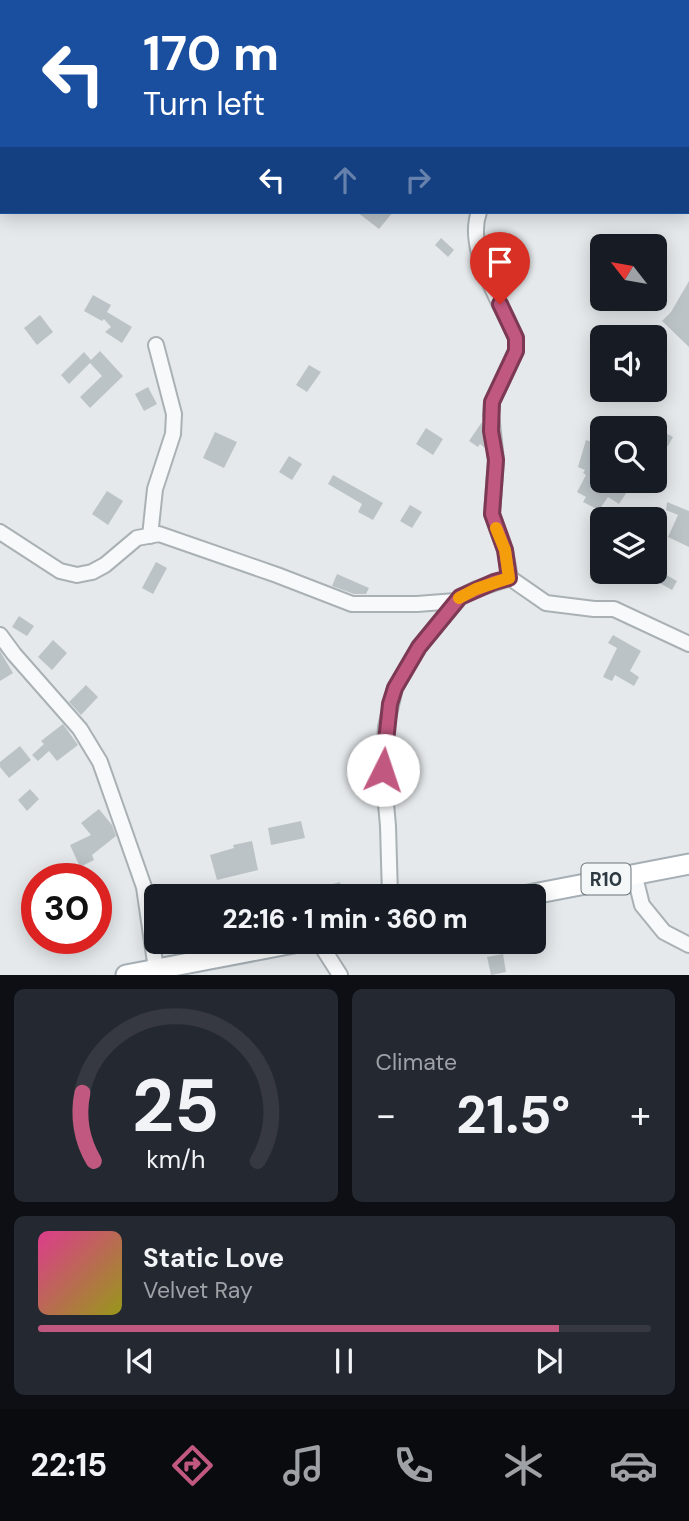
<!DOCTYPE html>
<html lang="en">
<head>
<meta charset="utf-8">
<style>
	:root { --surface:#171b24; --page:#242831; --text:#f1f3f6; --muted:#9ea1a6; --line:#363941; --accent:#c1587f }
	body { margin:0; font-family:"DM Sans",sans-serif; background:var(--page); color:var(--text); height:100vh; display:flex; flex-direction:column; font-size:26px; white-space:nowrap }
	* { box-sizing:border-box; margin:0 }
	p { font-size:23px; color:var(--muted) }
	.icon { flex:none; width:38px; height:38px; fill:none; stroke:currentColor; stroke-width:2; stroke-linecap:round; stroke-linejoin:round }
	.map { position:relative; height:975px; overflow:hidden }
	.details { display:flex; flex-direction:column; gap:14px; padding:14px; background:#0d0f14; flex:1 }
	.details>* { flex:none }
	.top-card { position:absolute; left:0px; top:0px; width:690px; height:214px; box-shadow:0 4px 18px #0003; background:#1a4fa0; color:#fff; overflow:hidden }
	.needle { width:46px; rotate:301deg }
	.tools { position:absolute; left:590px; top:234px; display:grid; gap:14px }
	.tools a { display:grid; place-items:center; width:77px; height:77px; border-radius:10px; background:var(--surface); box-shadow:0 4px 18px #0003; font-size:35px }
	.speed { position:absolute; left:21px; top:863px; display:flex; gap:14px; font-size:35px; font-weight:700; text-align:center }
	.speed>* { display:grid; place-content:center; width:91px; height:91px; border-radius:50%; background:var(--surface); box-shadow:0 4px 18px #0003; line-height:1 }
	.speed .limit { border:10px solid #d22; background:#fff; color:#111 }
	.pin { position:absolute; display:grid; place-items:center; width:60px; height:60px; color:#fff; margin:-72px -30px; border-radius:50% 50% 50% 0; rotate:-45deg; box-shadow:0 0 7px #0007 }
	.pin .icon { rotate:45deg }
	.me { position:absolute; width:77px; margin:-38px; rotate:4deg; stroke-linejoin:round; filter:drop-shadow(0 0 5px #0008) }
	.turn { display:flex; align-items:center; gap:24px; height:147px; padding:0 28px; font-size:32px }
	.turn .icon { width:91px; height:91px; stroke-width:2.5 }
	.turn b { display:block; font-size:49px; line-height:60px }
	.lanes { display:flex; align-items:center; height:66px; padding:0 28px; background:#0003; justify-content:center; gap:35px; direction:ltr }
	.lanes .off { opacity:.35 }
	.big { font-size:52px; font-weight:800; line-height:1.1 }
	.details .tile { flex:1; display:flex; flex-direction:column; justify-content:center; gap:10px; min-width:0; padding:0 24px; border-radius:10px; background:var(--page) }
	.details .dial { align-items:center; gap:0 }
	.dial svg { height:182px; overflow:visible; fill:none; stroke:var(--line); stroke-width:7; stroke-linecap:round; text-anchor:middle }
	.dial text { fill:var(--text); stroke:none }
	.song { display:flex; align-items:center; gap:21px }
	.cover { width:84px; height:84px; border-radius:10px; background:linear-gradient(135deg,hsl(330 70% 55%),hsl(60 70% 35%)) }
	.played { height:7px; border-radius:4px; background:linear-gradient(90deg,var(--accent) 85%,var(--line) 85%) }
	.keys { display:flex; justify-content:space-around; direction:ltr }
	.heat { display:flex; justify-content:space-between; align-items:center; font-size:38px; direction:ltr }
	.details .tiles { flex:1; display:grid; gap:14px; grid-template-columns:1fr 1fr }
	.tile:last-child { grid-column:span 2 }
	.trip { position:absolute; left:144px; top:884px; width:402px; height:70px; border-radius:10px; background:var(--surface); box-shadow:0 4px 18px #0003; font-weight:800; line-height:70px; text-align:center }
	.dock { display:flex; height:112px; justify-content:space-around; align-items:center; background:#090b0e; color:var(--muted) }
	.dock .icon { width:49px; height:49px }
	.dock .active { color:var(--accent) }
	.dock b { font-size:32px; color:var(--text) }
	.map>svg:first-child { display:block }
	.building { fill:#bcc3c7 }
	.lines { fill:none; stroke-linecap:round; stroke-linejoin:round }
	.minor-casing { stroke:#aab1b5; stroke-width:18 }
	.major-casing { stroke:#a5afb5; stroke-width:23 }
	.minor { stroke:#f7f9fa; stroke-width:14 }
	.major { stroke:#fff; stroke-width:19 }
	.route-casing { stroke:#7d3953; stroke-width:18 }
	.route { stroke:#c1587f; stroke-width:12 }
	.slow { stroke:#f59e0b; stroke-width:12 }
	.labels { text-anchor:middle; stroke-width:6; stroke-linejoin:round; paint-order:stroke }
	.shield { fill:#f4f7f8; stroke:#697379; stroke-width:2 }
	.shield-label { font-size:19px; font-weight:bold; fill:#2e3a42 }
</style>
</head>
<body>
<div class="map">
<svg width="689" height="975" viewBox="0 0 689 975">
	<rect width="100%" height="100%" fill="#e5e9eb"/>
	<!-- building -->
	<path class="building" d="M 357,212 L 393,212 L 379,229 Z
		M 441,238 L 454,250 L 448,257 L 435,245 Z
		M 689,281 L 689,347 L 662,321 L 671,312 Z
		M 93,295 L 111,305 L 107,312 L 132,327 L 122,343 L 105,332 L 111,327 L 104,319 L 102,321 L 84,311 Z
		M 40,315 L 53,332 L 37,345 L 24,328 Z
		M 100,351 L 123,376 L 90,408 L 80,397 L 102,376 L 90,363 L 69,384 L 61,375 L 84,352 L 91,360 Z
		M 309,365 L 321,372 L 307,392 L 296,385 Z
		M 148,387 L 157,404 L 144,411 L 135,394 Z
		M 482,422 L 484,437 L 485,448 L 480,444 L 478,447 L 469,441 Z
		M 654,427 L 673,437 L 668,446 L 654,439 Z
		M 426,428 L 443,439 L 433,455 L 416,444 Z
		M 602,429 L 602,465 L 595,476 L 616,490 L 622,481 L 634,481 L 619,504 L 608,497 L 599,510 L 583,502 L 586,497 L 577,492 L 586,475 L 583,473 L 585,470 L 578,467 L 586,440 L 595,443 Z
		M 215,432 L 237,442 L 224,468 L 203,458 Z
		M 289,456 L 302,464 L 292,480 L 279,472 Z
		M 333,475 L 383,503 L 373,520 L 358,512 L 362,504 L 328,484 Z
		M 107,491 L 123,501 L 108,525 L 92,514 Z
		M 667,502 L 689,511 L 689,547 L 668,537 L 678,515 L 666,510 Z
		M 410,505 L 422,512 L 412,528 L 400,521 Z
		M 156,562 L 167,568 L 153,594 L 142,588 Z
		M 661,572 L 677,581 L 672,590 L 656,581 Z
		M 337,574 L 369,588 L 366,594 L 354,594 L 332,586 Z
		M 19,616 L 34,626 L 27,636 L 12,627 Z
		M 613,635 L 641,651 L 630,671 L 639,677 L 634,686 L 615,675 L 612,681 L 603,677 L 617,648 L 608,643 Z
		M 53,640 L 67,653 L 52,670 L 38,657 Z
		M 0,651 L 13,673 L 0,681 Z
		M 86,685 L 98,697 L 81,715 L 69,702 Z
		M 63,724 L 78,745 L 57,761 L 49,751 L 38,761 L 32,755 L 44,744 L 41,741 Z
		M 20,746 L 31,760 L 9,778 L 0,767 L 0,762 Z
		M 30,789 L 39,799 L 27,811 L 18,800 Z
		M 99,809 L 112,825 L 116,836 L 92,855 L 94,860 L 80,867 L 70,845 L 91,835 L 81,823 Z
		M 301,821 L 305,838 L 271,845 L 268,828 Z
		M 252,841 L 258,870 L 217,880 L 210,855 L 234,848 L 233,845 Z
		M 340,882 L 344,896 L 314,896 L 313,889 Z
		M 503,954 L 506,972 L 491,975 L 487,957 Z"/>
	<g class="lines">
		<defs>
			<path id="minor" d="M 390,0 L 390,2
				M 587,2 L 588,0
				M 688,6 L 689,9
				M 479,212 C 465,250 502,304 516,338 L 516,351 L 492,402 L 491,415 L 496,460 L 492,514 L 505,550 L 510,578
				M 0,532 L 60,571 L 77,575 L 92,572 L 105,565 L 137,538 L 159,534 L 277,575 L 352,604 L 417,604 L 456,601
				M 150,536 L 155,489 L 173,434 L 174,414 L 156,345
				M 0,635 L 14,654 L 80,729 L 100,762 L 144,887 L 156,969 L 154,975
				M 634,873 L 642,905 L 664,932 L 689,945
				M 390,896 L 388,826 L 383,770 L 386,727 L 395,688 L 419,647 L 460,597 L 476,589 L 510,578 L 546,603 L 594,609 L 614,609 L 689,644
				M 319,942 L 340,975"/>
			<path id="major" d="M 523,896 L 689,864
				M 126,975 L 299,942"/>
		</defs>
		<!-- minor casing -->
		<use href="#minor" class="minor-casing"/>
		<!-- major casing -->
		<use href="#major" class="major-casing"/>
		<!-- minor -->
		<use href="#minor" class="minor"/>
		<!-- major -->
		<use href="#major" class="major"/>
	</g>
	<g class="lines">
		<defs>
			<path id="route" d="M 383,770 L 390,704 L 395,688 L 419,647 L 460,597 L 494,582 L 509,578 L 505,550 L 492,514 L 496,460 L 491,431 L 492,402 L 516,351 L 516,338 L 500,304"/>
		</defs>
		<!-- route casing -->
		<use href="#route" class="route-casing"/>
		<!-- route -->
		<use href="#route" class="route"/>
		<!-- slow -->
		<path class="slow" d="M 459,598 L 476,589 L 509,578 L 505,550 L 496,528"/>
	</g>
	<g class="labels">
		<!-- shield labels -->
		<rect class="shield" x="581.5" y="863.5" width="49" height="31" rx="5"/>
		<g class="shield-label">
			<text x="606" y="886">R10</text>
		</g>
	</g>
</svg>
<div class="tools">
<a><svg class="needle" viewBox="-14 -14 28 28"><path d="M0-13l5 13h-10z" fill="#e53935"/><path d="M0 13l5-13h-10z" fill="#9ea1a6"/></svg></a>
<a><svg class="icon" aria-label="sound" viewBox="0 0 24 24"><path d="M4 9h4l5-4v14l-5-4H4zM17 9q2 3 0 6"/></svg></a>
<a><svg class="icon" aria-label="search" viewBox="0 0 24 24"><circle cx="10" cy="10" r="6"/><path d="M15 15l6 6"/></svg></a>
<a><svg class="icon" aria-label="layers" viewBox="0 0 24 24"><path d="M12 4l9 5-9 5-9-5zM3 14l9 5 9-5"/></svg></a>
</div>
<div class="speed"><div class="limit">30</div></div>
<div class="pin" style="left:500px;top:304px;background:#d93025"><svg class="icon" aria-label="arrive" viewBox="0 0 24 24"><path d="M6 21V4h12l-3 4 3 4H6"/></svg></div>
<svg class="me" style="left:383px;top:770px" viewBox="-20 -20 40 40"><circle r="19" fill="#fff"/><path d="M0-13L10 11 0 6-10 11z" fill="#c1587f"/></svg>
<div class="trip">22:16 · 1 min · 360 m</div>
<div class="top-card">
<div class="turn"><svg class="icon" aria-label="left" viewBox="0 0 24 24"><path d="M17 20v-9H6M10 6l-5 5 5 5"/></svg><div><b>170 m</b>Turn left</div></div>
<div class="lanes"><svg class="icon" aria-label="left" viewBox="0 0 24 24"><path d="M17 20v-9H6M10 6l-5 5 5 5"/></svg><svg class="icon off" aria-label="ahead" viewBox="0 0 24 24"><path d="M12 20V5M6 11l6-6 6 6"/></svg><svg class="icon off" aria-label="right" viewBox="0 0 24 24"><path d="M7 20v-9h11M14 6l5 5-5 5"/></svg></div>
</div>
</div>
<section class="details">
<div class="tiles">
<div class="tile dial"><svg viewBox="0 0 100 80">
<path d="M14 69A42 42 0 1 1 86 69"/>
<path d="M14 69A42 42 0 0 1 9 39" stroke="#c1587f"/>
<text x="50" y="56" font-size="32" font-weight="700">25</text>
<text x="50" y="72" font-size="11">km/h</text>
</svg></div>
<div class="tile"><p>Climate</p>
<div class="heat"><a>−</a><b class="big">21.5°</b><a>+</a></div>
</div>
<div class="tile">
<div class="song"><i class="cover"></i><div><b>Static Love</b><p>Velvet Ray</p></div></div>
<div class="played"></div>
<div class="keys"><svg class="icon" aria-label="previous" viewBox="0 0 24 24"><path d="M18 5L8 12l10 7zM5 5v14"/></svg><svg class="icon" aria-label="pause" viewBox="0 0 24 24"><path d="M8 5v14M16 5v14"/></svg><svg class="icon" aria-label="next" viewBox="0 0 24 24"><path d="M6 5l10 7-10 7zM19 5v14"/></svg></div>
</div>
</div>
</section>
<nav class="dock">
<b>22:15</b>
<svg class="icon active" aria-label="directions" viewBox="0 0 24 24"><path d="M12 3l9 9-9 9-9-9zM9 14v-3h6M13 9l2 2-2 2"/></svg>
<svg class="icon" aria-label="music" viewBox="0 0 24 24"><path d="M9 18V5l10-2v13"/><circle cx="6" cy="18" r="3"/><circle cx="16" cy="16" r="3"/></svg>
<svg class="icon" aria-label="phone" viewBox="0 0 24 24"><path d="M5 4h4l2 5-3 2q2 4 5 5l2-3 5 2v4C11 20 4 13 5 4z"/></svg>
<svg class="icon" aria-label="climate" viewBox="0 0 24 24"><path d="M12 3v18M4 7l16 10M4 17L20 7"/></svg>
<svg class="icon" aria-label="car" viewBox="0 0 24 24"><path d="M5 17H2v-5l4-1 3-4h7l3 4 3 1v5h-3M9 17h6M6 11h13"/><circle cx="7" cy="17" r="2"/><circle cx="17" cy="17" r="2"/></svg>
</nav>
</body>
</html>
